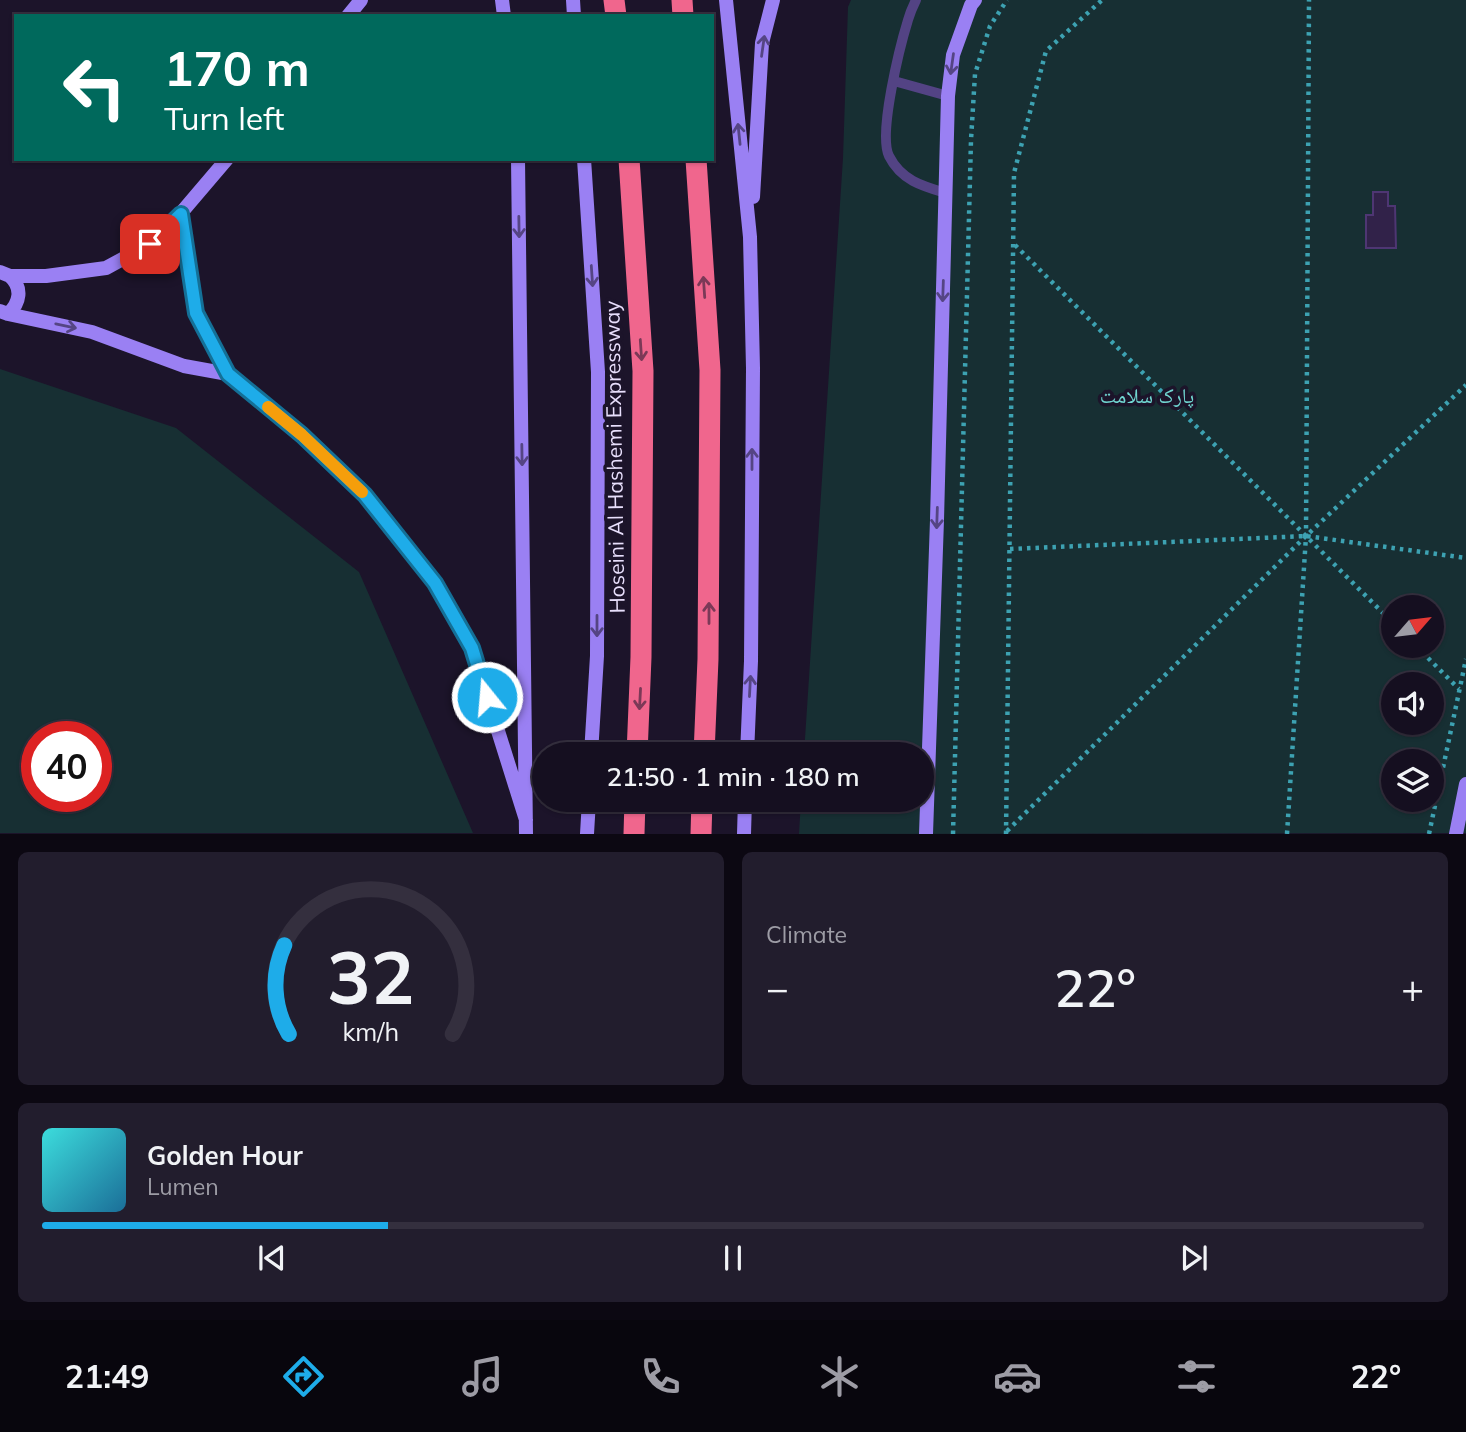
<!DOCTYPE html>
<html lang="en">
<head>
<meta charset="utf-8">
<style>
	:root { --surface:#150f20; --page:#221d2d; --text:#f1f3f6; --muted:#9d9ca5; --line:#342f3e; --accent:#1eace9 }
	body { margin:0; font-family:Mulish,"Noto Naskh Arabic",sans-serif; background:var(--page); color:var(--text); height:100vh; display:flex; flex-direction:column; font-size:26px; white-space:nowrap }
	* { box-sizing:border-box; margin:0 }
	p { font-size:23px; color:var(--muted) }
	.icon { flex:none; width:38px; height:38px; fill:none; stroke:currentColor; stroke-width:2; stroke-linecap:round; stroke-linejoin:round }
	.map { position:relative; height:834px; overflow:hidden }
	.sheet { display:flex; flex-direction:column; gap:18px; padding:18px; background:#0c0812; flex:1 }
	.sheet>* { flex:none }
	.guide { position:absolute; left:14px; top:14px; width:700px; height:147px; border-radius:0px; box-shadow:0 2px 5px #0004,0 0 0 2px var(--line); background:#00695c; color:#fff; overflow:hidden }
	.needle { width:46px; rotate:62deg }
	.fabs { position:absolute; left:1381px; top:595px; display:grid; gap:14px }
	.fabs a { display:grid; place-items:center; width:63px; height:63px; border-radius:50%; background:var(--surface); box-shadow:0 2px 5px #0004,0 0 0 2px var(--line); font-size:35px }
	.speed { position:absolute; left:21px; top:721px; display:flex; gap:14px; font-size:35px; font-weight:700; text-align:center }
	.speed>* { display:grid; place-content:center; width:91px; height:91px; border-radius:50%; background:var(--surface); box-shadow:0 2px 5px #0004,0 0 0 2px var(--line); line-height:1 }
	.speed .limit { border:10px solid #d22; background:#fff; color:#111 }
	.pin { position:absolute; display:grid; place-items:center; width:60px; height:60px; color:#fff; margin:-30px; border-radius:14px; box-shadow:0 4px 10px #0006 }
	.me { position:absolute; width:77px; margin:-38px; rotate:343deg; stroke-linejoin:round; filter:drop-shadow(0 0 5px #0008) }
	.turn { display:flex; align-items:center; gap:24px; height:147px; padding:0 35px; font-size:32px }
	.turn .icon { width:91px; height:91px; stroke-width:2.5 }
	.turn b { display:block; font-size:49px; line-height:60px }
	.big { font-size:52px; font-weight:600; line-height:1.1 }
	.sheet .widget { flex:1; display:flex; flex-direction:column; justify-content:center; gap:10px; min-width:0; padding:0 24px; border-radius:10px; background:var(--page) }
	.sheet .dial { align-items:center; gap:0 }
	.dial svg { height:182px; overflow:visible; fill:none; stroke:var(--line); stroke-width:7; stroke-linecap:round; text-anchor:middle }
	.dial text { fill:var(--text); stroke:none }
	.song { display:flex; align-items:center; gap:21px }
	.cover { width:84px; height:84px; border-radius:10px; background:linear-gradient(135deg,hsl(180 70% 55%),hsl(200 70% 35%)) }
	.played { height:7px; border-radius:4px; background:linear-gradient(90deg,var(--accent) 25%,var(--line) 25%) }
	.keys { display:flex; justify-content:space-around; direction:ltr }
	.heat { display:flex; justify-content:space-between; align-items:center; font-size:38px; direction:ltr }
	.sheet .tiles { flex:1; display:grid; gap:18px; grid-template-columns:1fr 1fr }
	.widget:last-child { grid-column:span 2 }
	.trip { position:absolute; left:532px; top:742px; width:402px; height:70px; border-radius:35px; background:var(--surface); box-shadow:0 2px 5px #0004,0 0 0 2px var(--line); font-weight:600; line-height:70px; text-align:center }
	.menu { display:flex; height:112px; justify-content:space-around; align-items:center; background:#08060d; color:var(--muted) }
	.menu .icon { width:49px; height:49px }
	.menu .on { color:var(--accent) }
	.menu b { font-size:32px; color:var(--text) }
	.map>svg:first-child { display:block }
	.green { fill:#172f33; fill-rule:evenodd }
	.building { fill:#312249; stroke:#4e3673; stroke-width:2 }
	.lines { fill:none; stroke-linecap:round; stroke-linejoin:round }
	.path { stroke:#3da2b2; stroke-width:4.5; stroke-dasharray:3.5 5; stroke-linecap:butt }
	.lane { stroke:#534384; stroke-width:10 }
	.secondary { stroke:#9a80f3; stroke-width:14 }
	.highway { stroke:#f0668d; stroke-width:21 }
	.oneway { stroke:#554584 }
	.oneway2 { stroke:#7b3957 }
	.route-casing { stroke:#147097; stroke-width:18 }
	.route { stroke:#1eace9; stroke-width:12 }
	.slow { stroke:#f59e0b; stroke-width:12 }
	.labels { text-anchor:middle; stroke-width:7; stroke-linejoin:round; paint-order:stroke }
	.park-label { font-size:21px; fill:#71d7d2; stroke:#1c142a }
	.street-label { font-size:21px; fill:#e8dffc; stroke:#1c142a }
</style>
</head>
<body>
<div class="map">
<svg width="1466" height="834" viewBox="0 0 1466 834">
	<rect width="100%" height="100%" fill="#1c142a"/>
	<!-- green -->
	<path class="green" d="M 851,0 L 1466,0 L 1466,833 L 799,834 L 801,800 L 922,800 L 922,754 L 804,754 L 843,158 L 848,7 ZM 1393,607 L 1432,607 L 1432,646 L 1393,646 ZM 1393,684 L 1432,684 L 1432,723 L 1393,723 ZM 1393,761 L 1432,761 L 1432,800 L 1393,800 Z
		M 0,369 L 176,428 L 359,572 L 473,833 L 0,833 ZM 37,737 L 96,737 L 96,796 L 37,796 Z"/>
	<!-- building -->
	<path class="building" d="M 1373,192 L 1388,192 L 1388,206 L 1395,206 L 1396,248 L 1366,248 L 1366,215 L 1373,215 Z"/>
	<g class="lines">
		<!-- path -->
		<path class="path" d="M 1015,245 L 1393,623
			M 1010,549 L 1306,536 L 1466,558
			M 1416,646 L 1459,689
			M 1007,831 L 1306,536 L 1466,385
			M 953,834 L 971,140 L 975,74 L 990,26 L 1007,0
			M 1006,834 L 1014,173 L 1046,51 L 1102,0
			M 1287,834 L 1306,536 L 1309,0
			M 1429,834 L 1466,659"/>
		<!-- lane -->
		<path class="lane" d="M 916,0 C 913,6 910,13 908,20 C 900,46 878,134 889,156 C 901,180 922,186 946,193
			M 894,81 L 948,96"/>
		<!-- secondary -->
		<path class="secondary" d="M 502,0 L 504,16
			M 573,0 L 574,16
			M 726,0 L 750,237 L 753,368 L 751,661 L 747,754
			M 348,16 L 361,0
			M 518,159 L 526,834
			M 584,159 L 598,372 L 597,656 L 591,754
			M 753,197 L 762,43 L 773,0
			M 181,213 L 196,313 L 228,374 L 302,435 L 365,495 L 435,583 L 472,648 L 526,820
			M 0,272 L 10,276 L 46,276 L 106,268 L 150,244 L 181,213 L 227,159
			M 0,311 L 8,314 L 92,332 L 184,366 L 228,374
			M 8,314 C 20,303 23,288 10,276
			M 587,834 L 589,800
			M 744,834 L 745,800
			M 926,834 L 937,520 L 948,96 L 953,55 L 971,5 L 975,0
			M 1456,834 L 1466,784"/>
		<!-- highway -->
		<path class="highway" d="M 614,0 L 616,16
			M 682,0 L 683,16
			M 629,159 L 643,371 L 641,657 L 637,754
			M 696,159 L 710,370 L 708,659 L 704,754
			M 634,834 L 635,800
			M 701,834 L 702,800"/>
	</g>
	<!-- one-way arrows -->
	<defs><path id="oneway-shaft" d="M-6 0H5M1.5-3L5.5 0L1.5 3" fill="none" stroke-width="1.6" stroke-linecap="round" stroke-linejoin="round" transform="scale(1.75)"/></defs>
	<g class="oneway">
		<use href="#oneway-shaft" transform="translate(763 46) rotate(-82)"/>
		<use href="#oneway-shaft" transform="translate(952 64) rotate(98)"/>
		<use href="#oneway-shaft" transform="translate(739 134) rotate(-96)"/>
		<use href="#oneway-shaft" transform="translate(519 227) rotate(89)"/>
		<use href="#oneway-shaft" transform="translate(592 276) rotate(86)"/>
		<use href="#oneway-shaft" transform="translate(943 291) rotate(92)"/>
		<use href="#oneway-shaft" transform="translate(66 326) rotate(12)"/>
		<use href="#oneway-shaft" transform="translate(522 455) rotate(89)"/>
		<use href="#oneway-shaft" transform="translate(752 459) rotate(-90)"/>
		<use href="#oneway-shaft" transform="translate(937 518) rotate(92)"/>
		<use href="#oneway-shaft" transform="translate(597 626) rotate(90)"/>
		<use href="#oneway-shaft" transform="translate(750 686) rotate(-87)"/>
	</g>
	<g class="oneway2">
		<use href="#oneway-shaft" transform="translate(704 287) rotate(-94)"/>
		<use href="#oneway-shaft" transform="translate(641 350) rotate(86)"/>
		<use href="#oneway-shaft" transform="translate(709 613) rotate(-90)"/>
		<use href="#oneway-shaft" transform="translate(640 699) rotate(93)"/>
	</g>
	<g class="lines">
		<defs>
			<path id="route" d="M 150,244 L 181,214 L 196,313 L 228,374 L 302,435 L 365,495 L 435,583 L 472,648 L 487,697"/>
		</defs>
		<!-- route casing -->
		<use href="#route" class="route-casing"/>
		<!-- route -->
		<use href="#route" class="route"/>
		<!-- slow -->
		<path class="slow" d="M 268,407 L 302,435 L 362,492"/>
	</g>
	<g class="labels">
		<!-- park labels -->
		<g class="park-label">
			<text x="1147" y="403">پارک سلامت</text>
		</g>
		<!-- street labels -->
		<g class="street-label">
			<text transform="translate(615 457) rotate(-91)" y="7">Hoseini Al Hashemi Expressway</text>
		</g>
	</g>
</svg>
<div class="fabs">
<a><svg class="needle" viewBox="-14 -14 28 28"><path d="M0-13l5 13h-10z" fill="#e53935"/><path d="M0 13l5-13h-10z" fill="#9d9ca5"/></svg></a>
<a><svg class="icon" aria-label="sound" viewBox="0 0 24 24"><path d="M4 9h4l5-4v14l-5-4H4zM17 9q2 3 0 6"/></svg></a>
<a><svg class="icon" aria-label="layers" viewBox="0 0 24 24"><path d="M12 4l9 5-9 5-9-5zM3 14l9 5 9-5"/></svg></a>
</div>
<div class="speed"><div class="limit">40</div></div>
<div class="pin" style="left:150px;top:244px;background:#d93025"><svg class="icon" aria-label="arrive" viewBox="0 0 24 24"><path d="M6 21V4h12l-3 4 3 4H6"/></svg></div>
<svg class="me" style="left:487px;top:697px" viewBox="-20 -20 40 40"><circle r="17" fill="#1eace9" stroke="#fff" stroke-width="3"/><path d="M0-11L8 9 0 5-8 9z" fill="#fff"/></svg>
<div class="trip">21:50 · 1 min · 180 m</div>
<div class="guide">
<div class="turn"><svg class="icon" aria-label="left" viewBox="0 0 24 24"><path d="M17 20v-9H6M10 6l-5 5 5 5"/></svg><div><b>170 m</b>Turn left</div></div>
</div>
</div>
<section class="sheet">
<div class="tiles">
<div class="widget dial"><svg viewBox="0 0 100 80">
<path d="M14 69A42 42 0 1 1 86 69"/>
<path d="M14 69A42 42 0 0 1 12 30" stroke="#1eace9"/>
<text x="50" y="56" font-size="32" font-weight="700">32</text>
<text x="50" y="72" font-size="11">km/h</text>
</svg></div>
<div class="widget"><p>Climate</p>
<div class="heat"><a>−</a><b class="big">22°</b><a>+</a></div>
</div>
<div class="widget">
<div class="song"><i class="cover"></i><div><b>Golden Hour</b><p>Lumen</p></div></div>
<div class="played"></div>
<div class="keys"><svg class="icon" aria-label="previous" viewBox="0 0 24 24"><path d="M18 5L8 12l10 7zM5 5v14"/></svg><svg class="icon" aria-label="pause" viewBox="0 0 24 24"><path d="M8 5v14M16 5v14"/></svg><svg class="icon" aria-label="next" viewBox="0 0 24 24"><path d="M6 5l10 7-10 7zM19 5v14"/></svg></div>
</div>
</div>
</section>
<nav class="menu">
<b>21:49</b>
<svg class="icon on" aria-label="directions" viewBox="0 0 24 24"><path d="M12 3l9 9-9 9-9-9zM9 14v-3h6M13 9l2 2-2 2"/></svg>
<svg class="icon" aria-label="music" viewBox="0 0 24 24"><path d="M9 18V5l10-2v13"/><circle cx="6" cy="18" r="3"/><circle cx="16" cy="16" r="3"/></svg>
<svg class="icon" aria-label="phone" viewBox="0 0 24 24"><path d="M5 4h4l2 5-3 2q2 4 5 5l2-3 5 2v4C11 20 4 13 5 4z"/></svg>
<svg class="icon" aria-label="climate" viewBox="0 0 24 24"><path d="M12 3v18M4 7l16 10M4 17L20 7"/></svg>
<svg class="icon" aria-label="car" viewBox="0 0 24 24"><path d="M5 17H2v-5l4-1 3-4h7l3 4 3 1v5h-3M9 17h6M6 11h13"/><circle cx="7" cy="17" r="2"/><circle cx="17" cy="17" r="2"/></svg>
<svg class="icon" aria-label="filters" viewBox="0 0 24 24"><path d="M4 7h16M4 17h16"/><circle cx="9" cy="7" r="2"/><circle cx="15" cy="17" r="2"/></svg>
<b>22°</b>
</nav>
</body>
</html>
